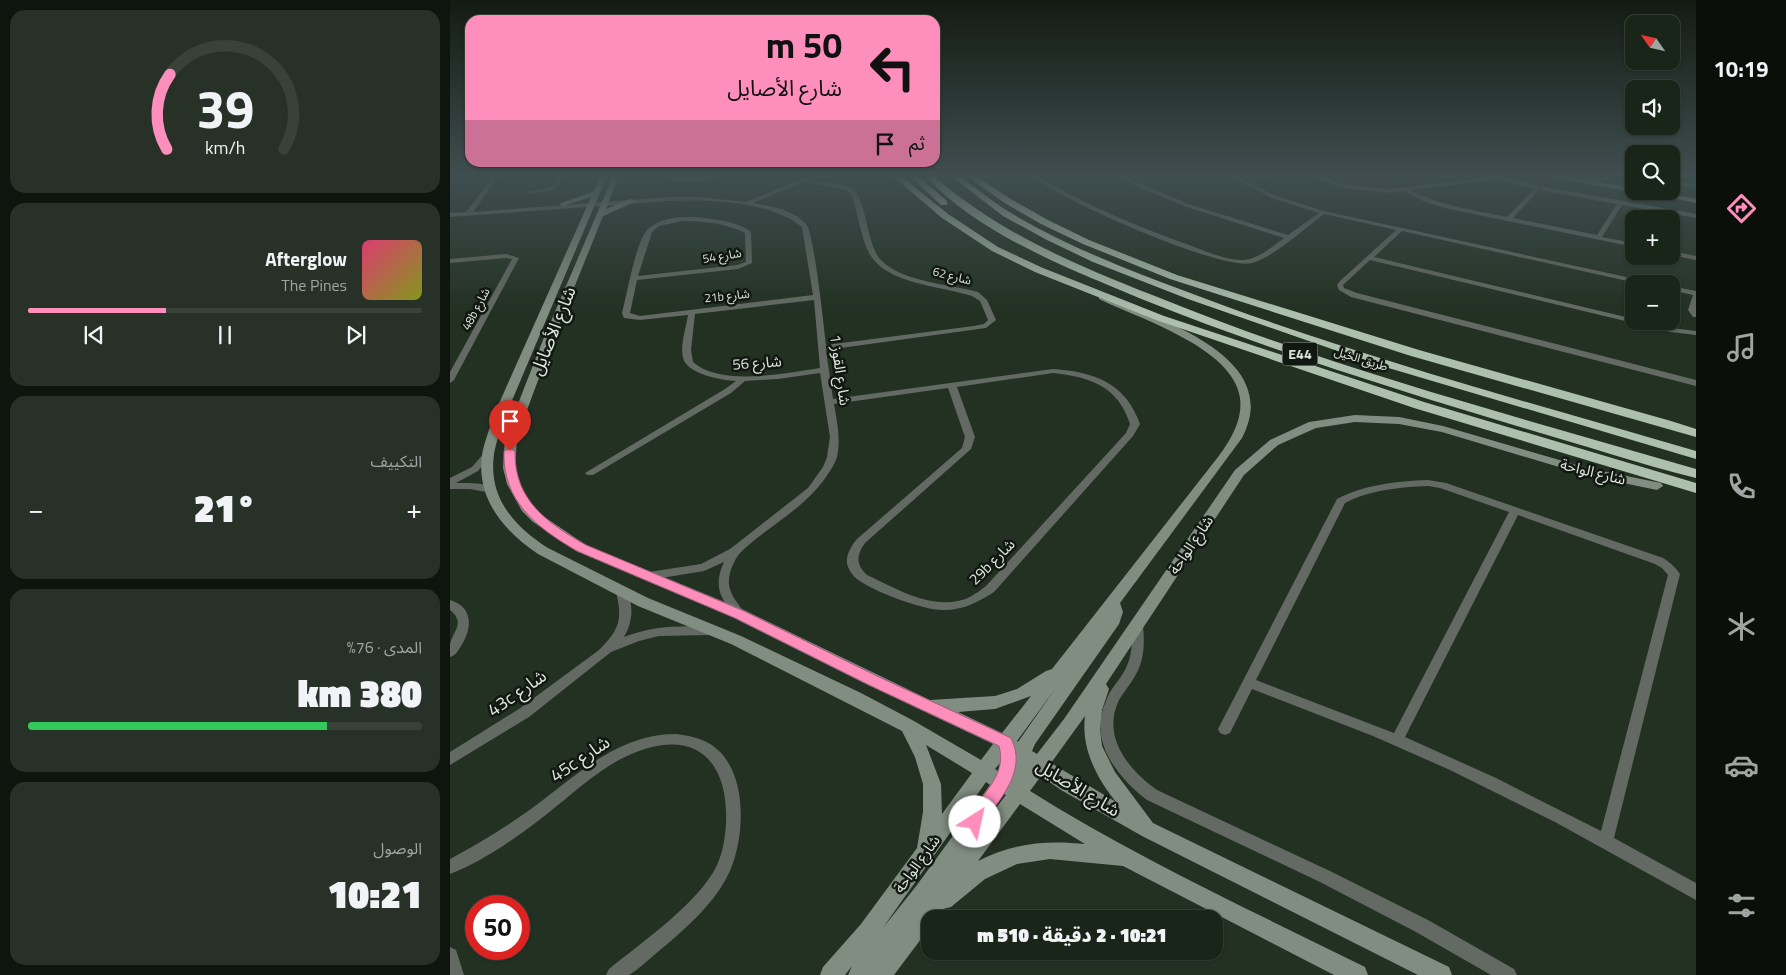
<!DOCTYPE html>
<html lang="ar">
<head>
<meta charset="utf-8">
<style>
	:root { --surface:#1a251a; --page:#273127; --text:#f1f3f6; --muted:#9fa5a2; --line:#384239; --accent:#fe8ebc }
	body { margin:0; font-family:"Titillium Web","Noto Sans Arabic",sans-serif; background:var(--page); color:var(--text); direction:rtl; height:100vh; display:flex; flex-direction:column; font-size:19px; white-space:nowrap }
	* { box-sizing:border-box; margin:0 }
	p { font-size:16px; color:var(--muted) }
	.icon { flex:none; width:28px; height:28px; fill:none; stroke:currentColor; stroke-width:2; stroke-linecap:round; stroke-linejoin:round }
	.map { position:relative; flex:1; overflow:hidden; direction:ltr }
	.drawer { display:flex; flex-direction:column; gap:10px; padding:10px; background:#0e140e; width:450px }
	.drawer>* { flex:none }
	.top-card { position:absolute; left:15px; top:15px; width:475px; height:152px; border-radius:15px; box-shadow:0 1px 4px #0004,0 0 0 1px var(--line); direction:rtl; background:#fe8ebc; color:#111; overflow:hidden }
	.needle { width:32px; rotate:304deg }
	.tools { position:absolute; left:1175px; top:15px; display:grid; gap:10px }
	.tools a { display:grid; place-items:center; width:55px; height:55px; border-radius:10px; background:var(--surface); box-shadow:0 1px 4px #0004,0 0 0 1px var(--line); font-size:25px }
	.speed { position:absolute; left:15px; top:895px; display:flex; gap:10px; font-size:25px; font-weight:700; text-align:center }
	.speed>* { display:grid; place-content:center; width:65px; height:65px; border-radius:50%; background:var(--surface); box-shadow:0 1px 4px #0004,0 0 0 1px var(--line); line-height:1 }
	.speed .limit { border:8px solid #d22; background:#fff; color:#111 }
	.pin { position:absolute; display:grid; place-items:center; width:42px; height:42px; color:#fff; margin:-51px -21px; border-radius:50% 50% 50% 0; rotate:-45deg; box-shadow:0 0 5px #0007 }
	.pin .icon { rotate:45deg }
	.me { position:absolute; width:55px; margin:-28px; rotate:35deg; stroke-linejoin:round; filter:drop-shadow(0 0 4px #0008) }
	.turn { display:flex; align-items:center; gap:18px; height:105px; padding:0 15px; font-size:22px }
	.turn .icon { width:65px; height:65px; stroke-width:2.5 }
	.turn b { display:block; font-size:35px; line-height:42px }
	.then { display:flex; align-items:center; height:48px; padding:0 15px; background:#0003; gap:10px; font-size:19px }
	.big { font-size:38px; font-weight:800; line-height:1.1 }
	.drawer .card { flex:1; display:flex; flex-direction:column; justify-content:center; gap:8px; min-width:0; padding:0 18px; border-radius:15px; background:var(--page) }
	.drawer .dial { align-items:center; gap:0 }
	.dial svg { height:130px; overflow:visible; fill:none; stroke:var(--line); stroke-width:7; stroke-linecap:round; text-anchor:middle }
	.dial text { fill:var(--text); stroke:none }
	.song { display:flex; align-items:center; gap:15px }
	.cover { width:60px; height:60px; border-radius:8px; background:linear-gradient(135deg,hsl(340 70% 55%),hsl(70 70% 35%)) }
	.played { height:5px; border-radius:2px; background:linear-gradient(90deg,var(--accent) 35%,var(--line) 35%) }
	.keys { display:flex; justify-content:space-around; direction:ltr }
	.heat { display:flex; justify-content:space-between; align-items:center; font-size:28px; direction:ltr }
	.charge { height:8px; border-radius:4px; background:linear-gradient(90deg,#34c759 76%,var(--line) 0) }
	.trip { position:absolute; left:471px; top:910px; width:302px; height:50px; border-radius:15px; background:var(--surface); box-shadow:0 1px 4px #0004,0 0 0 1px var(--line); font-weight:800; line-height:50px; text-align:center; direction:rtl }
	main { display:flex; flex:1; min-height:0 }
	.menu { display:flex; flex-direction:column; width:90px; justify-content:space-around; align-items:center; background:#0a0f0a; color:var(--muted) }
	.menu .icon { width:35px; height:35px }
	.menu .selected { color:var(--accent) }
	.menu b { font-size:22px; color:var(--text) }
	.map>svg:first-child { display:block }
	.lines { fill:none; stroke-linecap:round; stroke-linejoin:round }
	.street { fill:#636a63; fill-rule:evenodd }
	.secondary { fill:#818d81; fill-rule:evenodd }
	.highway { fill:#adbfad; fill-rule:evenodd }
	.route { fill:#fe8ebc; stroke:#a55c7a }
	.labels { text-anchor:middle; stroke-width:5; stroke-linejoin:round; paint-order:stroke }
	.far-street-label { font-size:12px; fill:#dce5dc; stroke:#111711 }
	.shield { fill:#111711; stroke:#9fa79f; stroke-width:1 }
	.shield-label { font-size:14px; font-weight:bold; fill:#dce5dc }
	.street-label { font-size:15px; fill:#dce5dc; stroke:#111711 }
	.near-street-label { font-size:18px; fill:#dce5dc; stroke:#111711 }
</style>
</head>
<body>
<main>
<nav class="menu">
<b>10:19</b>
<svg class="icon selected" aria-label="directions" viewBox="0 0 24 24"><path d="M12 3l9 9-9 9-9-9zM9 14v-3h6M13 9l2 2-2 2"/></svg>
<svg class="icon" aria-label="music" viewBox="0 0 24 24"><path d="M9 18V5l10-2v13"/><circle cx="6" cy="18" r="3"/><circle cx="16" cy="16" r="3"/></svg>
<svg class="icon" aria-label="phone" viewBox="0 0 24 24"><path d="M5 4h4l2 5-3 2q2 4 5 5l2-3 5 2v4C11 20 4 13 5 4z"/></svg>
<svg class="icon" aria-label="climate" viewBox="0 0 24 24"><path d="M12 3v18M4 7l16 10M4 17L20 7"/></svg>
<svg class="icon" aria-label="car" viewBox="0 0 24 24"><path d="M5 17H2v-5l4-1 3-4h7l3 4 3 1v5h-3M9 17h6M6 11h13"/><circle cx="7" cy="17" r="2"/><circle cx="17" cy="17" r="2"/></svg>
<svg class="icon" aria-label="filters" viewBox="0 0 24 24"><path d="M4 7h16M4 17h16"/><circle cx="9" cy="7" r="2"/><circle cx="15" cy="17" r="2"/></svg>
</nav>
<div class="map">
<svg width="1246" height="975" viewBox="0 0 1246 975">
	<rect width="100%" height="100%" fill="#233123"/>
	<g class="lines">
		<!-- street -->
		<path class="street" d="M 44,176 L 49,176 L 23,212 L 219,197 L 250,197 L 296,202 L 359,176 L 362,178 L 360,180 C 371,182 390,183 401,188 C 417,196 416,245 431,260 C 452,282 499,284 528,292 L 537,300 L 546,320 L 536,328 L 376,350 L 383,399 L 603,369 C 644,372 675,382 690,424 L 683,436 L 544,592 C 528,602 514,610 494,610 C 475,611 422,591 407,579 C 402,575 398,569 397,563 C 396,554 402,545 407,539 L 512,448 L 515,437 L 498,388 L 384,404 C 387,422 391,439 387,457 C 385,464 380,471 376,477 C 352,511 319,525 291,552 C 284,559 278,574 279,584 C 280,596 289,604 295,614 L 293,617 L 285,617 C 270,597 263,586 274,562 L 254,571 L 199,580 L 195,579 L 193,576 L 195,573 L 199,572 L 251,564 L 280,549 L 358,488 L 373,467 L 377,457 L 380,437 L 370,373 L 328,379 L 295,381 L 281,393 L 143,475 L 137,475 L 135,473 L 275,389 L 286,381 C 271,380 237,374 233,358 C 230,345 236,328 238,315 L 190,320 L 174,318 L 172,313 C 177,295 186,240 198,229 C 212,216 236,216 254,218 C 269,220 289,222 301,232 L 302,263 L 288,269 L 187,280 L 180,313 L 190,316 L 363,295 L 352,227 C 321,201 258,199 219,201 L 0,217 L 0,213 L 16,212 ZM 354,182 L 396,190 L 402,195 C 407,211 411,236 418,251 C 433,284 491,286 522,296 L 530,301 L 538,320 L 534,324 L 524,326 L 376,345 C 374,328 364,232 356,224 C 343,210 321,206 303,203 ZM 232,221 C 254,221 275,223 295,233 L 296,262 L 287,265 L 188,276 L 202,232 L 209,226 ZM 364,300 L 370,368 C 336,373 271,387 243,362 L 241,350 L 245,314 ZM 603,373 C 640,377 668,386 680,424 L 676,433 L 536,586 C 531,590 525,594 520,597 C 486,613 447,589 417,575 C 406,565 406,555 415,543 L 521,449 L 525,437 L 507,387 Z
			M 109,176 L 114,176 L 105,189 L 81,194 L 78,192 L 101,187 Z
			M 211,176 L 232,178 L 270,176 C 258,182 223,184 211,176 Z
			M 581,176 L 587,176 C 635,205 686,226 739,245 C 756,251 776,261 794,260 C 808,259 823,246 834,238 L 734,206 L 686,186 L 669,176 L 674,176 L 738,204 L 838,235 L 869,213 L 822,198 L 780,176 L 818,176 L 816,178 L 793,179 L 826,196 L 874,211 L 1204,283 L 1205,284 L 1191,284 L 952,231 L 924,257 L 1184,319 L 1184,321 L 1195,321 L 1221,328 L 1246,331 L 1246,335 L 1221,332 L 920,260 L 893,285 L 894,288 L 907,293 L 1246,380 L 1246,386 L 901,297 L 889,290 L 887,285 L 890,281 L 946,230 L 874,214 C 855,228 824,257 802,263 C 770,271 609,199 581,176 Z
			M 862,176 L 869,176 L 894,184 L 937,189 L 1052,176 L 1089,186 L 1246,214 L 1246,218 L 1172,205 L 1152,237 L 1184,243 L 1184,247 L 995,208 L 973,201 L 954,191 L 937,193 L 893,188 ZM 1050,179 L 1084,189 L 1057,217 C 1024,210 990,206 961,190 ZM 1089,190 L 1167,204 L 1147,235 L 1063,218 Z
			M 1155,176 L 1161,176 C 1157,181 1149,184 1143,180 Z
			M 1221,180 L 1246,184 L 1246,188 L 1221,184 Z
			M 1221,190 L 1228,193 L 1228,195 L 1224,195 L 1217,191 L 1221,191 Z
			M 1221,251 L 1246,256 L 1246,260 L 1221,255 Z
			M 56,254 L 69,258 L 4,380 L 0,383 L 0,372 L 62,259 L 56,258 L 0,263 L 0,259 Z
			M 1221,286 L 1246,291 L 1246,317 L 1243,317 L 1238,310 L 1243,295 L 1221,290 Z
			M 38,451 L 43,454 L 28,471 L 6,483 C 18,483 37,482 46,490 L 45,492 L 41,493 L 20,489 L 0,489 L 0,478 L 22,467 L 35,452 Z
			M 978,480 L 996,483 L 1213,558 C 1220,562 1225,567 1230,574 L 1164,838 L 1246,883 L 1246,900 L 1105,822 L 1000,770 L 923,736 L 802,689 L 780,733 L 775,735 L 770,733 L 768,729 L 887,499 C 913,485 948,481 978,480 ZM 978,486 L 990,488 L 1059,512 L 944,733 L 806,680 L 895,503 C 919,490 951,487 978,486 ZM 1068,515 L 1205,564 L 1212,568 L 1218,575 L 1151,831 L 1046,778 L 955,737 Z
			M 172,588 L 176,589 C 184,604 183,622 174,637 C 202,626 230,625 259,627 L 263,628 L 265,631 L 263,634 L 259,635 L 209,636 L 189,641 L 161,652 L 79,717 L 0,765 L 0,752 L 69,709 L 149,650 C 169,630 173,620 166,592 L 168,589 Z
			M 0,600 C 24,607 22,629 11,646 C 8,651 6,655 0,657 C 0,653 0,647 0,644 C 3,631 16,623 0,610 Z
			M 687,622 L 691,623 L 693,626 C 695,647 694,663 682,681 C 678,687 673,693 669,700 C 651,737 679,770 707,790 L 882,872 L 978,920 L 1064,969 L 1067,975 L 1041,975 L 966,932 L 870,882 L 697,800 C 666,776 638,740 656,701 C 659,692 665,685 670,678 C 682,661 683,646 681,626 L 683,623 Z
			M 226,734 C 241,736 257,739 268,750 C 299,778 295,845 276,879 C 262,905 237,927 215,946 C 207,952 187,971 179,975 C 173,975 163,975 156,975 L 159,969 C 192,942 249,903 267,865 C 273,852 275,838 276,824 C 279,754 239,726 175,757 C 150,769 129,788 108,805 C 78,830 36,860 0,874 L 0,859 C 29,843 58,826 85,806 C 128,774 169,734 226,734 Z
			M 0,947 L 6,950 L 14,975 L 0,975 Z"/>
		<!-- secondary -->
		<path class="secondary" d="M 151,176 L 157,176 L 55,417 C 51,429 46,442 44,454 C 38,498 64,526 98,548 L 198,598 L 291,636 L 411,693 L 464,721 L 531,760 L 543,744 L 418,685 L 284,618 L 126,551 L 83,522 L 72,511 L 57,484 L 53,468 L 55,437 L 93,340 L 163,176 L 169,176 L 156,209 L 180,199 L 187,201 L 153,216 L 103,340 L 67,437 L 65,468 L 69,484 L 82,506 L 93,516 L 136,545 L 294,610 L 480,700 L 545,696 L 567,689 L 596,671 L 602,669 L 768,457 C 780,441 793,420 790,398 C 784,348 688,318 649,299 L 649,295 L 655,295 C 708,320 835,356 792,438 L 670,603 L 673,612 L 669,624 L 585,744 L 582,751 L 587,754 L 614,719 L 785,470 L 820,440 L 859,422 L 905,415 L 949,417 L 993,426 L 1137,468 L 1211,483 L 1213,486 L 1207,490 L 1139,476 L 992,432 L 949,424 L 905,422 L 866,428 L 828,445 L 794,475 L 656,684 L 659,689 L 652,710 L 650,729 L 652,746 L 665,772 L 703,823 L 999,967 L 1002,975 L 968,975 L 692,836 L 611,790 L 591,776 L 580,791 C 687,858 802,911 915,967 L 918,975 L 884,975 L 673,866 L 600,859 L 567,864 L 535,879 L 501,907 L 493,909 L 486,919 L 480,919 L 480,927 L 444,975 L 398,975 L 402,966 L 395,975 L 370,975 L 373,967 L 411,924 L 467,848 L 473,812 L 473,784 L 465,757 L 452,731 L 281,644 L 188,606 L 88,554 C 54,531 26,499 32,455 C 34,442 40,429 43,417 L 141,197 L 113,206 L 109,204 L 144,191 ZM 605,689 L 568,742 L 567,741 ZM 581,696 L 552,733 L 508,712 L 545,709 ZM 635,716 C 631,748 646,777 666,802 L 601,763 ZM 476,745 L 522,773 L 492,814 L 491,784 ZM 550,763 L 548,771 L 545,769 ZM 536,782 L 540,785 L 467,885 L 432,929 ZM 554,794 L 556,795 L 529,830 ZM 570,804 L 635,844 C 596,840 563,843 528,861 Z
			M 1102,176 L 1114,176 L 1184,188 L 1184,191 L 1187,191 L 1184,192 L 1105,178 Z
			M 1189,191 L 1205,191 L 1246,199 L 1246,203 Z"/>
		<!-- highway -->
		<path class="highway" d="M 443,176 L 451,176 L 498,214 L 548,247 L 593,268 L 714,316 L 974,402 L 1246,483 L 1246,493 L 964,408 L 706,320 L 585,272 L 542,251 L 492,218 Z
			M 460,176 L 468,176 L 497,201 L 497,205 L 491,205 Z
			M 476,176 L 484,176 C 551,235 633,268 715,300 C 888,370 1068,417 1246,469 L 1246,478 C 1189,464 1133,445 1077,429 C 946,390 816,349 689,298 C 620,269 526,233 476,176 Z
			M 501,176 L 509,176 C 526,188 543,202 561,213 C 628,253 703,279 775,306 C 930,362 1088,405 1246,451 L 1246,459 L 925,364 L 738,299 L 643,262 L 597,240 L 553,216 Z
			M 517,176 L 526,176 L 559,198 L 598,220 L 639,240 L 727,275 L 969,350 L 1221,421 L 1246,429 L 1246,437 L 961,356 L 720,279 L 633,244 L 591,224 L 553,202 Z"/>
	</g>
	<!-- sky -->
	<linearGradient id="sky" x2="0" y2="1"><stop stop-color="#131b13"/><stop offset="0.56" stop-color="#3f4e50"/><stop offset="1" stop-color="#3f4e50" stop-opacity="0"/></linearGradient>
	<rect width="1246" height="312" fill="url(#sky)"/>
	<!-- route -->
	<path class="route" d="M 60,448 L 65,451 C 64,500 97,523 136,545 L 294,611 L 429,677 L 561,738 C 578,772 549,799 531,827 L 525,829 L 519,827 L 516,822 C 528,795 558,778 549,746 L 419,685 L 285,618 L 127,551 C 87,528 52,501 54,451 Z"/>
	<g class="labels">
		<!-- far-street labels -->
		<g class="far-street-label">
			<text transform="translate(272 256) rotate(-9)" y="4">شارع 54</text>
			<text transform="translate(502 276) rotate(14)" y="4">شارع 62</text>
			<text transform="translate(277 296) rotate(-6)" y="4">21b شارع</text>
			<text transform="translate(26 309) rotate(-62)" y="4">48b شارع</text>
			<text transform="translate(911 359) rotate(17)" y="4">طريق الخيل</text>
		</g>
		<!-- shield labels -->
		<rect class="shield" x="832.5" y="342.5" width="35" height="23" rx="4"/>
		<g class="shield-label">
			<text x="850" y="359">E44</text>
		</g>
		<!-- street labels -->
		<g class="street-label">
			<text transform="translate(307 363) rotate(-4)" y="5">شارع 56</text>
			<text transform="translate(390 370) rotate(82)" y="5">شارع القوز 1</text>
			<text transform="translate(1143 472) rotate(14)" y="5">شارع الواحة</text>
			<text transform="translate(741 545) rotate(-56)" y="5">شارع الواحة</text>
			<text transform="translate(542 562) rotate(-45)" y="5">29b شارع</text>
			<text transform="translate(467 864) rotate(-54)" y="5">شارع الواحة</text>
		</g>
		<!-- near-street labels -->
		<g class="near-street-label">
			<text transform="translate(103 331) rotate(-68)" y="6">شارع الأصايل</text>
			<text transform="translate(67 693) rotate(-35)" y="6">43c شارع</text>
			<text transform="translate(130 759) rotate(-34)" y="6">45c شارع</text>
			<text transform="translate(628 788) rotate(31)" y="6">شارع الأصايل</text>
		</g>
	</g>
</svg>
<div class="tools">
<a><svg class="needle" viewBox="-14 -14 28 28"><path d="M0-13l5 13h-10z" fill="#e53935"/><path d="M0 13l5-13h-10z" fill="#9fa5a2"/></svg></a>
<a><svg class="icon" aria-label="sound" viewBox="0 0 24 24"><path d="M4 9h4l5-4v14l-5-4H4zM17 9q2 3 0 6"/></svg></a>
<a><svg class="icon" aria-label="search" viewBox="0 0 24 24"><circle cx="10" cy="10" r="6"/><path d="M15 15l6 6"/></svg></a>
<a>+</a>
<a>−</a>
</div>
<div class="speed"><div class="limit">50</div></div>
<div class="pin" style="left:60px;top:451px;background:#d93025"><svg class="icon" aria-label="arrive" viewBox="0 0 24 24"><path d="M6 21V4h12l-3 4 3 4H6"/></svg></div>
<svg class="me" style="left:525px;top:822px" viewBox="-20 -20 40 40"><circle r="19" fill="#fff"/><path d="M0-13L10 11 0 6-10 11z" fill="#fe8ebc"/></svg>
<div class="trip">10:21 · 2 دقيقة · 510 m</div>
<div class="top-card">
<div class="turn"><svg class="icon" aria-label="left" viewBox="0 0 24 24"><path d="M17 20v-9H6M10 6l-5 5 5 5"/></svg><div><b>50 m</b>شارع الأصايل</div></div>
<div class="then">ثم<svg class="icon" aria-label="arrive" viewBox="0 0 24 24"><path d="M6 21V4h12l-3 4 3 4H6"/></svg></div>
</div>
</div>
<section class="drawer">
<div class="card dial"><svg viewBox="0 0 100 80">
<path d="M14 69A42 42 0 1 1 86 69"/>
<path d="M14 69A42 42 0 0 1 16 23" stroke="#fe8ebc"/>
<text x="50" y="56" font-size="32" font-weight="700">39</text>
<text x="50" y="72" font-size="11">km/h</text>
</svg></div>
<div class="card">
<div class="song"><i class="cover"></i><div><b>Afterglow</b><p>The Pines</p></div></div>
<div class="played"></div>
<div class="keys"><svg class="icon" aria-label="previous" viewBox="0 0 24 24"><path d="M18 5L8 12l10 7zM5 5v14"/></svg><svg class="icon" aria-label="pause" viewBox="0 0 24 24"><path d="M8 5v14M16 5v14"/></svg><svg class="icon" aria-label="next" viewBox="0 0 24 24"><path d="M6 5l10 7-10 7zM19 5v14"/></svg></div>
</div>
<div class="card"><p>التكييف</p>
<div class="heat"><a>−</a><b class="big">21°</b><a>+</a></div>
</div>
<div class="card"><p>المدى · 76%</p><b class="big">380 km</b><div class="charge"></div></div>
<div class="card"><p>الوصول</p><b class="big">10:21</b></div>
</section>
</main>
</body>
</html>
